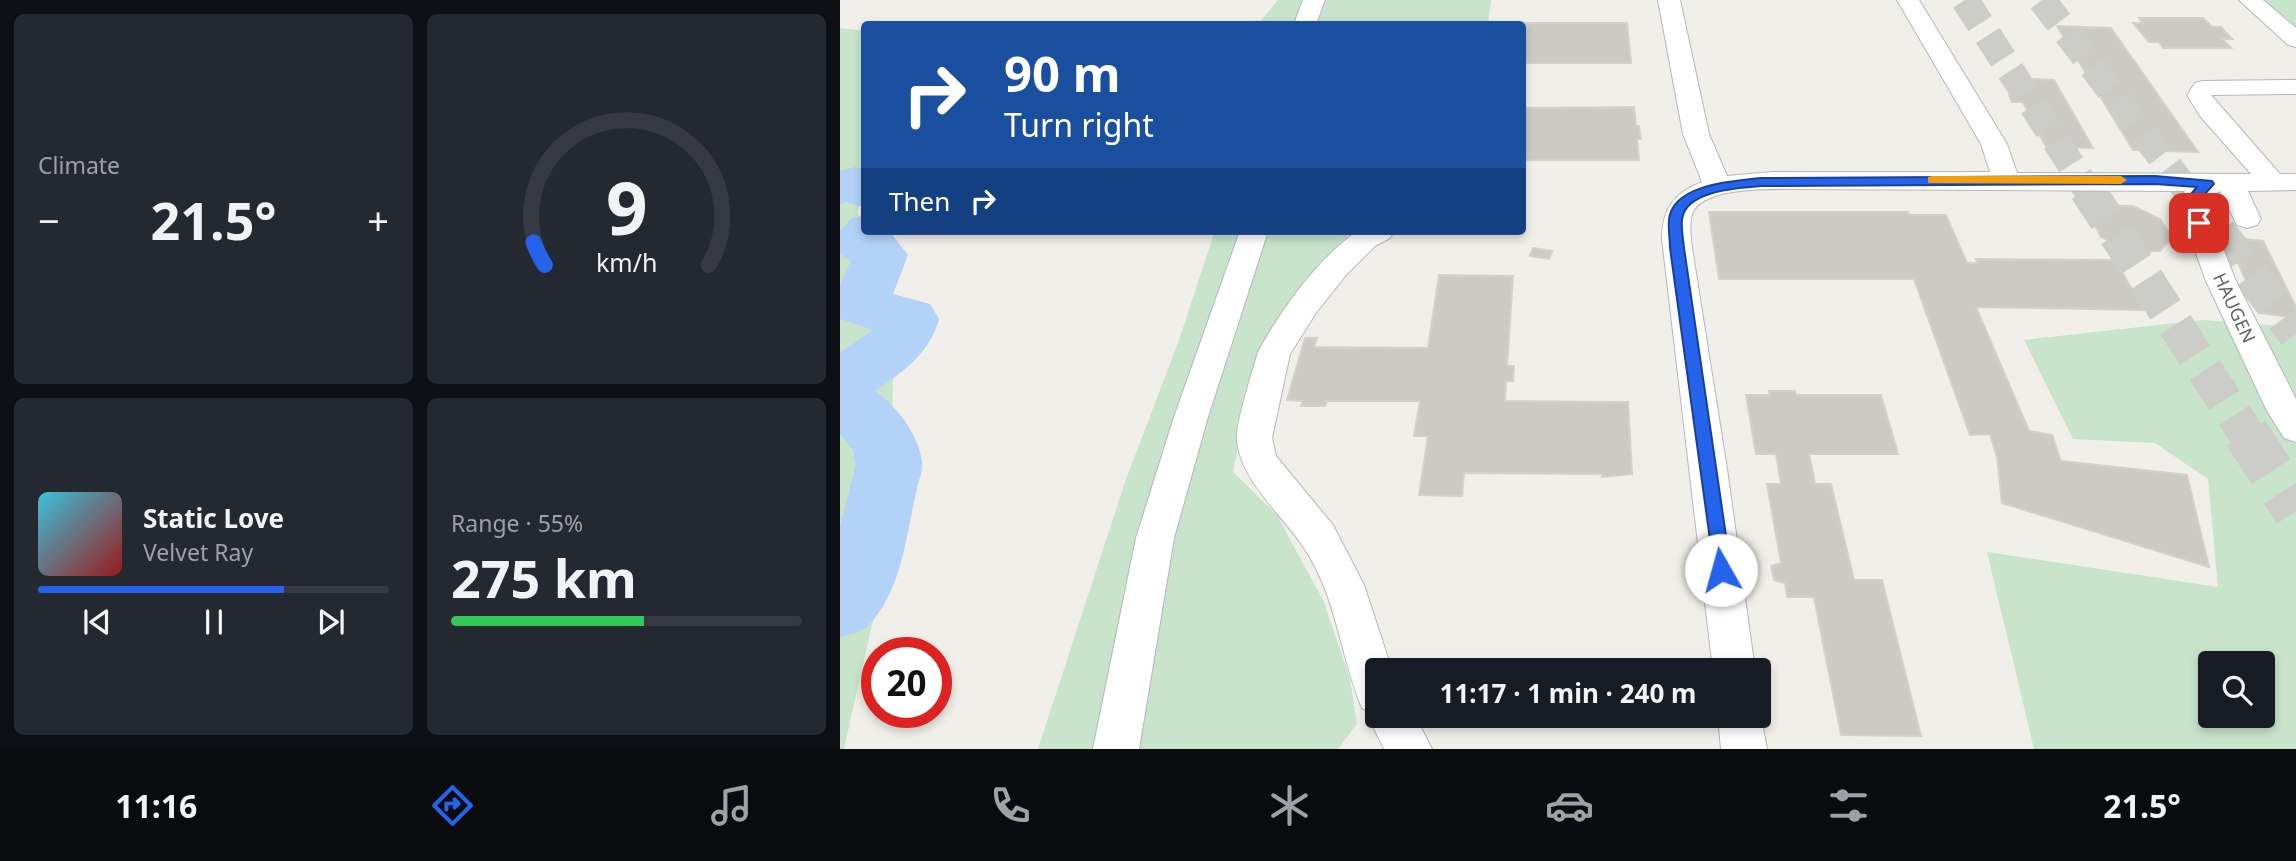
<!DOCTYPE html>
<html lang="en">
<head>
<meta charset="utf-8">
<style>
	:root { --surface:#171b24; --page:#242831; --text:#f1f3f6; --muted:#9ea1a6; --line:#363941; --accent:#2563eb }
	body { margin:0; font-family:"Noto Sans",sans-serif; background:var(--page); color:var(--text); height:100vh; display:flex; flex-direction:column; font-size:26px; white-space:nowrap }
	* { box-sizing:border-box; margin:0 }
	p { font-size:23px; color:var(--muted) }
	.icon { flex:none; width:38px; height:38px; fill:none; stroke:currentColor; stroke-width:2; stroke-linecap:round; stroke-linejoin:round }
	.map { position:relative; flex:1; overflow:hidden }
	.panel { display:flex; flex-direction:column; gap:14px; padding:14px; background:#0d0f14; width:840px }
	.panel>* { flex:none }
	.top-card { position:absolute; left:21px; top:21px; width:665px; height:214px; border-radius:7px; box-shadow:0 4px 10px #0003; background:#1a4fa0; color:#fff; overflow:hidden }
	.tools { position:absolute; left:1358px; top:651px; display:grid; gap:14px }
	.tools a { display:grid; place-items:center; width:77px; height:77px; border-radius:7px; background:var(--surface); box-shadow:0 4px 10px #0003; font-size:35px }
	.speed { position:absolute; left:21px; top:637px; display:flex; gap:14px; font-size:35px; font-weight:700; text-align:center }
	.speed>* { display:grid; place-content:center; width:91px; height:91px; border-radius:50%; background:var(--surface); box-shadow:0 4px 10px #0003; line-height:1 }
	.speed .limit { border:10px solid #d22; background:#fff; color:#111 }
	.pin { position:absolute; display:grid; place-items:center; width:60px; height:60px; color:#fff; margin:-30px; border-radius:14px; box-shadow:0 4px 10px #0006 }
	.me { position:absolute; width:77px; margin:-38px; rotate:353deg; stroke-linejoin:round; filter:drop-shadow(0 0 5px #0008) }
	.turn { display:flex; align-items:center; gap:24px; height:147px; padding:0 28px; font-size:32px }
	.turn .icon { width:91px; height:91px; stroke-width:2.5 }
	.turn b { display:block; font-size:49px; line-height:60px }
	.then { display:flex; align-items:center; height:66px; padding:0 28px; background:#0003; gap:14px; font-size:26px }
	.big { font-size:52px; font-weight:700; line-height:1.1 }
	.panel .card { flex:1; display:flex; flex-direction:column; justify-content:center; gap:10px; min-width:0; padding:0 24px; border-radius:10px; background:var(--page) }
	.panel .dial { align-items:center; gap:0 }
	.dial svg { height:182px; overflow:visible; fill:none; stroke:var(--line); stroke-width:7; stroke-linecap:round; text-anchor:middle }
	.dial text { fill:var(--text); stroke:none }
	.song { display:flex; align-items:center; gap:21px }
	.cover { width:84px; height:84px; border-radius:10px; background:linear-gradient(135deg,hsl(190 70% 55%),hsl(0 70% 35%)) }
	.played { height:7px; border-radius:4px; background:linear-gradient(90deg,var(--accent) 70%,var(--line) 70%) }
	.keys { display:flex; justify-content:space-around; direction:ltr }
	.heat { display:flex; justify-content:space-between; align-items:center; font-size:38px; direction:ltr }
	.charge { height:10px; border-radius:5px; background:linear-gradient(90deg,#34c759 55%,var(--line) 0) }
	.panel .tiles { flex:1; display:grid; gap:14px; grid-template-columns:repeat(2,1fr) }
	.trip { position:absolute; left:525px; top:658px; width:406px; height:70px; border-radius:7px; background:var(--surface); box-shadow:0 4px 10px #0003; font-weight:700; line-height:70px; text-align:center }
	.dock { display:flex; height:112px; justify-content:space-around; align-items:center; background:#090b0e; color:var(--muted) }
	.dock .icon { width:49px; height:49px }
	.dock .current { color:var(--accent) }
	.dock b { font-size:32px; color:var(--text) }
	main { display:flex; flex:1; min-height:0 }
	.map>svg:first-child { display:block }
	.green { fill:#c8e4cb; fill-rule:evenodd }
	.lines { fill:none; stroke-linecap:round; stroke-linejoin:round }
	.river { fill:#b2d2f7; fill-rule:evenodd }
	.building { fill:#cccac5; stroke:#d4d2c7; stroke-width:2 }
	.highway-tunnel-far2 { stroke:#ccccc8; stroke-width:28; stroke-dasharray:28 14; stroke-linecap:butt }
	.highway-tunnel-far1 { stroke:#ccccc8; stroke-width:36; stroke-dasharray:36 18; stroke-linecap:butt }
	.highway-tunnel { stroke:#ccccc8; stroke-width:46; stroke-dasharray:46 23; stroke-linecap:butt }
	.minor-casing { stroke:#b5b7bb; stroke-width:2 }
	.minor { fill:#fff; fill-rule:evenodd }
	.route { fill:#2563eb; stroke:#184099; stroke-width:2 }
	.slow { fill:#f59e0b }
	.labels { text-anchor:middle; stroke-width:5; stroke-linejoin:round; paint-order:stroke }
	.street-label { font-size:18px; fill:#606267; stroke:#fff }
</style>
</head>
<body>
<main>
<section class="panel">
<div class="tiles">
<div class="card"><p>Climate</p>
<div class="heat"><a>−</a><b class="big">21.5°</b><a>+</a></div>
</div>
<div class="card dial"><svg viewBox="0 0 100 80">
<path d="M14 69A42 42 0 1 1 86 69"/>
<path d="M14 69A42 42 0 0 1 9 59" stroke="#2563eb"/>
<text x="50" y="56" font-size="32" font-weight="700">9</text>
<text x="50" y="72" font-size="11">km/h</text>
</svg></div>
<div class="card">
<div class="song"><i class="cover"></i><div><b>Static Love</b><p>Velvet Ray</p></div></div>
<div class="played"></div>
<div class="keys"><svg class="icon" aria-label="previous" viewBox="0 0 24 24"><path d="M18 5L8 12l10 7zM5 5v14"/></svg><svg class="icon" aria-label="pause" viewBox="0 0 24 24"><path d="M8 5v14M16 5v14"/></svg><svg class="icon" aria-label="next" viewBox="0 0 24 24"><path d="M6 5l10 7-10 7zM19 5v14"/></svg></div>
</div>
<div class="card"><p>Range · 55%</p><b class="big">275 km</b><div class="charge"></div></div>
</div>
</section>
<div class="map">
<svg width="1456" height="749" viewBox="0 0 1456 749">
	<rect width="100%" height="100%" fill="#f0efe9"/>
	<!-- green -->
	<path class="green" d="M 438,0 L 651,0 L 648,24 L 418,24 Z
		M 1417,0 L 1456,0 L 1456,34 Z
		M 0,28 L 24,31 L 24,198 L 17,211 L 47,317 L 53,365 L 52,434 L 36,607 L 4,749 L 0,749 Z
		M 375,231 L 512,231 L 480,263 L 427,336 L 410,387 L 393,472 L 437,515 L 484,602 L 510,679 L 517,724 L 498,749 L 198,749 L 285,482 L 339,340 Z
		M 1363,320 L 1456,327 L 1456,749 L 1194,749 L 1147,552 L 1378,587 L 1368,479 L 1315,443 L 1233,439 L 1184,340 ZM 1370,663 L 1423,663 L 1423,716 L 1370,716 Z"/>
	<g class="lines">
		<!-- river -->
		<path class="river" d="M 15,167 L 24,169 L 24,207 L 6,202 L 0,204 L 0,171 Z
			M 24,215 L 24,231 L 56,231 L 53,236 L 68,255 L 53,294 L 90,304 L 99,319 C 90,353 63,372 35,391 C 57,406 79,435 82,462 C 83,471 79,480 77,488 C 66,534 63,588 29,625 C 22,632 9,634 0,638 L 0,526 L 16,465 L 13,450 L 0,434 L 0,353 L 33,330 L 0,319 L 0,285 L 11,261 L 0,254 L 0,231 L 11,219 Z"/>
	</g>
	<!-- building -->
	<path class="building" d="M 1299,18 L 1363,18 L 1372,27 L 1381,27 L 1392,39 L 1382,39 L 1391,48 L 1323,48 L 1319,42 L 1309,42 L 1293,23 L 1303,23 Z
		M 666,23 L 787,23 L 791,63 L 682,63 L 682,24 Z
		M 1217,26 L 1271,28 L 1358,152 L 1293,150 Z
		M 1165,78 L 1214,80 L 1253,148 L 1206,147 L 1183,102 L 1172,102 L 1169,95 L 1173,94 Z
		M 794,107 L 796,126 L 799,126 L 801,139 L 797,139 L 799,160 L 682,160 L 682,108 Z
		M 1263,206 L 1293,206 L 1320,219 L 1332,237 L 1320,251 L 1291,252 L 1261,237 L 1251,218 Z
		M 869,212 L 1068,212 L 1069,215 L 1106,215 L 1127,263 L 1138,263 L 1136,259 L 1275,260 L 1304,310 L 1136,307 L 1189,431 L 1212,435 L 1221,461 L 1347,475 L 1369,567 L 1162,503 L 1157,457 L 1150,434 L 1130,435 L 1074,279 L 879,279 Z
		M 1386,237 L 1423,241 L 1456,307 L 1456,318 L 1421,313 Z
		M 693,248 L 712,251 L 709,259 L 690,256 Z
		M 599,275 L 673,276 L 667,366 L 674,366 L 673,381 L 666,381 L 665,401 L 788,402 L 792,474 L 762,477 L 762,474 L 624,473 L 622,496 L 579,495 L 588,436 L 574,436 L 580,401 L 487,401 L 485,406 L 461,406 L 463,401 L 447,400 L 465,338 L 477,338 L 474,347 L 588,348 Z
		M 929,391 L 955,391 L 956,395 L 1041,395 L 1058,454 L 969,454 L 975,484 L 991,484 L 1014,580 L 1042,580 L 1081,736 L 1001,735 L 974,597 L 947,597 L 945,583 L 934,580 L 931,566 L 941,563 L 927,484 L 941,484 L 936,454 L 916,454 L 906,395 L 930,395 Z"/>
	<g class="lines">
		<!-- highway-tunnel-far2 -->
		<path class="highway-tunnel-far2" d="M 1125,0 L 1248,191
			M 1202,0 L 1347,191"/>
		<!-- highway-tunnel-far1 -->
		<path class="highway-tunnel-far1" d="M 1247,189 L 1407,435
			M 1346,189 L 1456,334"/>
		<!-- highway-tunnel -->
		<path class="highway-tunnel" d="M 1406,433 L 1456,511"/>
		<defs>
			<path id="minor" d="M 463,0 L 485,0 L 476,24 L 454,24 Z
				M 818,0 L 840,0 L 869,134 L 887,176 L 932,172 L 1150,172 L 1141,144 L 1057,0 L 1079,0 L 1167,144 L 1177,173 L 1411,174 L 1360,116 L 1347,95 L 1355,83 L 1363,81 L 1456,80 L 1456,94 L 1371,95 L 1440,174 L 1456,174 L 1456,190 L 1408,191 L 1421,219 L 1417,225 L 1407,228 L 1397,225 L 1380,191 L 1370,197 L 1373,223 L 1396,281 L 1456,399 L 1456,442 L 1444,438 L 1426,409 L 1366,281 L 1345,223 L 1342,195 L 1345,191 L 953,189 C 929,189 869,187 854,210 C 848,220 851,237 852,248 L 887,469 L 915,670 L 873,670 L 822,239 C 822,209 834,193 862,182 L 843,134 Z
				M 1399,0 L 1423,0 L 1456,28 L 1456,47 L 1448,45 Z
				M 400,231 L 428,231 L 368,417 L 334,538 L 299,749 L 253,749 L 296,538 L 334,417 Z
				M 517,231 L 554,231 L 550,238 L 535,246 L 506,275 L 476,313 L 450,354 L 432,438 L 436,456 L 493,525 L 524,585 L 552,670 L 537,670 L 537,716 L 575,716 L 592,749 L 544,749 L 528,716 L 530,712 L 522,708 C 500,656 497,597 464,548 C 442,514 401,482 397,440 C 395,425 413,370 418,352 C 442,308 477,260 517,231 Z
				M 919,708 L 927,749 L 881,749 L 878,716 L 919,716 Z"/>
		</defs>
		<!-- minor casing -->
		<use href="#minor" class="minor-casing"/>
		<!-- minor -->
		<use href="#minor" class="minor"/>
	</g>
	<!-- route -->
	<path class="route" d="M 1315,176 L 1372,181 L 1374,184 L 1363,196 L 1363,226 L 1354,226 L 1352,223 L 1350,195 L 1357,187 L 1315,184 L 921,186 C 899,188 846,190 842,219 C 841,228 843,239 844,248 L 891,570 L 888,576 L 881,578 L 875,576 L 830,248 C 830,239 828,229 829,220 C 832,184 894,181 921,178 Z"/>
	<!-- slow -->
	<path class="slow" d="M 1092,176 L 1281,176 L 1287,180 L 1281,184 L 1088,183 L 1088,177 Z"/>
	<g class="labels">
		<!-- street labels -->
		<g class="street-label">
			<text transform="translate(1394 308) rotate(65)" y="6">HAUGEN</text>
		</g>
	</g>
</svg>
<div class="tools">
<a><svg class="icon" aria-label="search" viewBox="0 0 24 24"><circle cx="10" cy="10" r="6"/><path d="M15 15l6 6"/></svg></a>
</div>
<div class="speed"><div class="limit">20</div></div>
<div class="pin" style="left:1359px;top:223px;background:#d93025"><svg class="icon" aria-label="arrive" viewBox="0 0 24 24"><path d="M6 21V4h12l-3 4 3 4H6"/></svg></div>
<svg class="me" style="left:881px;top:570px" viewBox="-20 -20 40 40"><circle r="19" fill="#fff"/><path d="M0-13L10 11 0 6-10 11z" fill="#2563eb"/></svg>
<div class="trip">11:17 · 1 min · 240 m</div>
<div class="top-card">
<div class="turn"><svg class="icon" aria-label="right" viewBox="0 0 24 24"><path d="M7 20v-9h11M14 6l5 5-5 5"/></svg><div><b>90 m</b>Turn right</div></div>
<div class="then">Then<svg class="icon" aria-label="right" viewBox="0 0 24 24"><path d="M7 20v-9h11M14 6l5 5-5 5"/></svg></div>
</div>
</div>
</main>
<nav class="dock">
<b>11:16</b>
<svg class="icon current" aria-label="directions" viewBox="0 0 24 24"><path d="M12 3l9 9-9 9-9-9zM9 14v-3h6M13 9l2 2-2 2"/></svg>
<svg class="icon" aria-label="music" viewBox="0 0 24 24"><path d="M9 18V5l10-2v13"/><circle cx="6" cy="18" r="3"/><circle cx="16" cy="16" r="3"/></svg>
<svg class="icon" aria-label="phone" viewBox="0 0 24 24"><path d="M5 4h4l2 5-3 2q2 4 5 5l2-3 5 2v4C11 20 4 13 5 4z"/></svg>
<svg class="icon" aria-label="climate" viewBox="0 0 24 24"><path d="M12 3v18M4 7l16 10M4 17L20 7"/></svg>
<svg class="icon" aria-label="car" viewBox="0 0 24 24"><path d="M5 17H2v-5l4-1 3-4h7l3 4 3 1v5h-3M9 17h6M6 11h13"/><circle cx="7" cy="17" r="2"/><circle cx="17" cy="17" r="2"/></svg>
<svg class="icon" aria-label="filters" viewBox="0 0 24 24"><path d="M4 7h16M4 17h16"/><circle cx="9" cy="7" r="2"/><circle cx="15" cy="17" r="2"/></svg>
<b>21.5°</b>
</nav>
</body>
</html>
